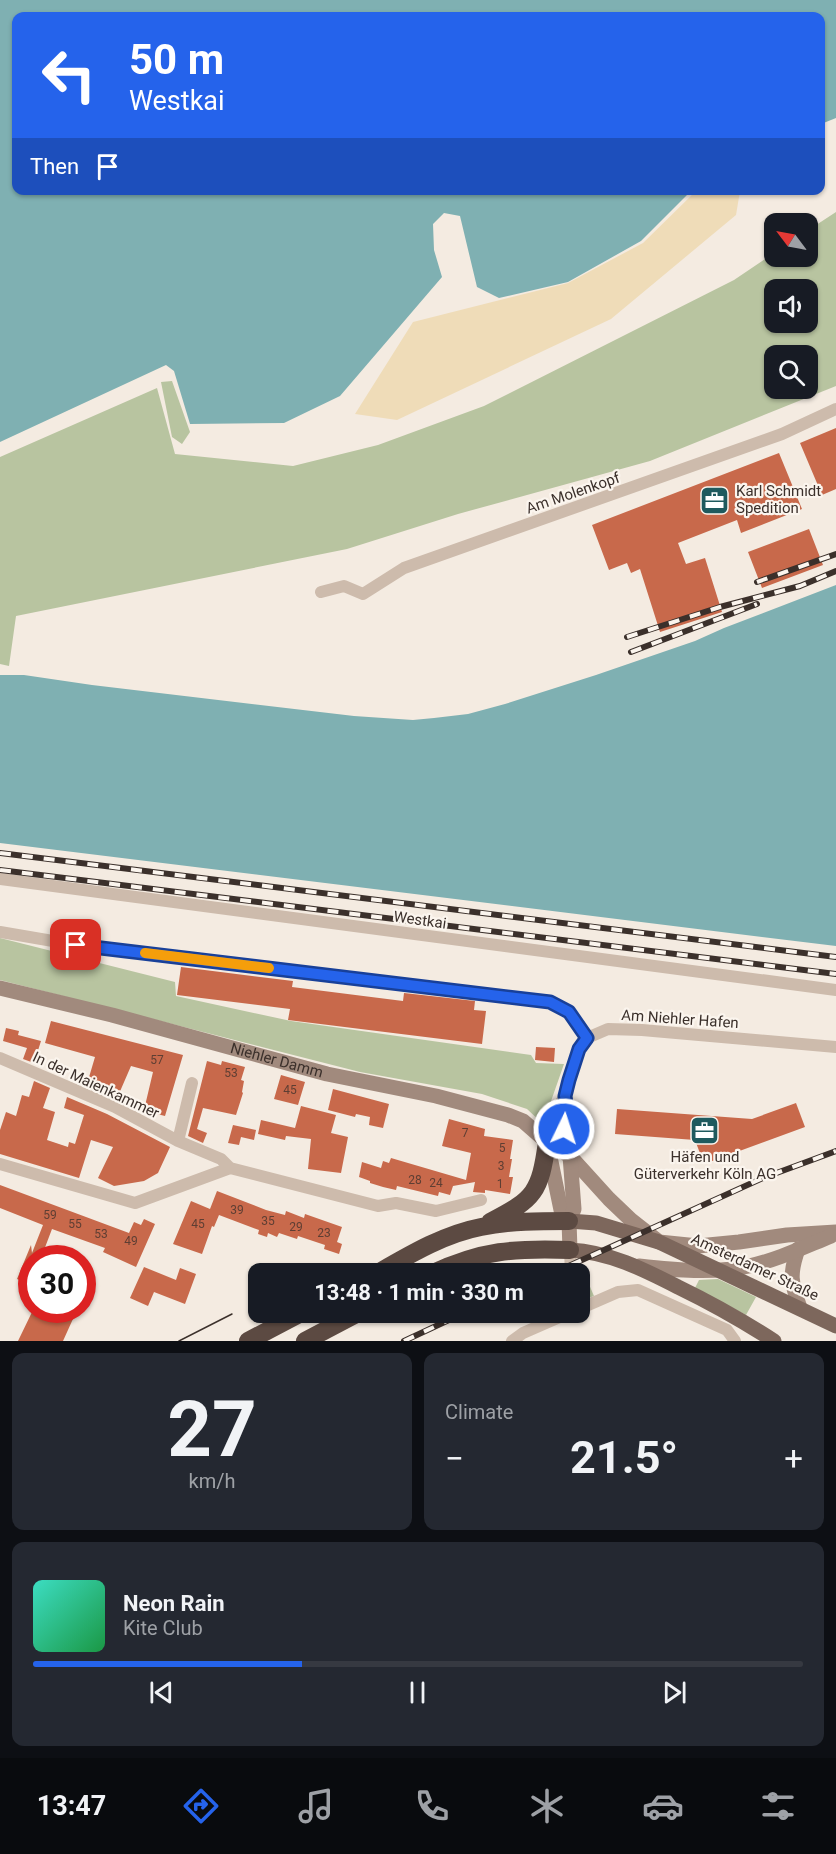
<!DOCTYPE html>
<html lang="en">
<head>
<meta charset="utf-8">
<style>
	:root { --surface:#171b24; --page:#242831; --text:#f1f3f6; --muted:#9ea1a6; --line:#363941; --accent:#2563eb }
	body { margin:0; font-family:Roboto,sans-serif; background:var(--page); color:var(--text); height:100vh; display:flex; flex-direction:column; font-size:22px; white-space:nowrap }
	* { box-sizing:border-box; margin:0 }
	p { font-size:20px; color:var(--muted) }
	.icon { flex:none; width:33px; height:33px; fill:none; stroke:currentColor; stroke-width:2; stroke-linecap:round; stroke-linejoin:round }
	.map { position:relative; height:1341px; overflow:hidden }
	.side { display:flex; flex-direction:column; gap:12px; padding:12px; background:#0d0f14; flex:1 }
	.side>* { flex:none }
	.top-card { position:absolute; left:12px; top:12px; width:813px; height:183px; border-radius:12px; box-shadow:0 2px 4px #0004; background:#2563eb; color:#fff; overflow:hidden }
	.needle { width:39px; rotate:302deg }
	.controls { position:absolute; left:764px; top:213px; display:grid; gap:12px }
	.controls a { display:grid; place-items:center; width:54px; height:54px; border-radius:12px; background:var(--surface); box-shadow:0 2px 4px #0004; font-size:30px }
	.speed { position:absolute; left:18px; top:1245px; display:flex; gap:12px; font-size:30px; font-weight:700; text-align:center }
	.speed>* { display:grid; place-content:center; width:78px; height:78px; border-radius:50%; background:var(--surface); box-shadow:0 2px 4px #0004; line-height:1 }
	.speed .limit { border:9px solid #d22; background:#fff; color:#111 }
	.pin { position:absolute; display:grid; place-items:center; width:51px; height:51px; color:#fff; margin:-26px; border-radius:12px; box-shadow:0 3px 9px #0006 }
	.me { position:absolute; width:66px; margin:-33px; rotate:4deg; stroke-linejoin:round; filter:drop-shadow(0 0 4px #0008) }
	.turn { display:flex; align-items:center; gap:21px; height:126px; padding:0 18px; font-size:27px }
	.turn .icon { width:78px; height:78px; stroke-width:2.5 }
	.turn b { display:block; font-size:42px; line-height:51px }
	.then { display:flex; align-items:center; height:57px; padding:0 18px; background:#0003; gap:12px; font-size:22px }
	.big { font-size:45px; font-weight:700; line-height:1.1 }
	.side .card { flex:1; display:flex; flex-direction:column; justify-content:center; gap:9px; min-width:0; padding:0 21px; border-radius:12px; background:var(--page) }
	.side .dial { align-items:center; gap:0 }
	.dial b { font-size:78px; line-height:1 }
	.song { display:flex; align-items:center; gap:18px }
	.cover { width:72px; height:72px; border-radius:9px; background:linear-gradient(135deg,hsl(170 70% 55%),hsl(140 70% 35%)) }
	.played { height:6px; border-radius:3px; background:linear-gradient(90deg,var(--accent) 35%,var(--line) 35%) }
	.keys { display:flex; justify-content:space-around; direction:ltr }
	.heat { display:flex; justify-content:space-between; align-items:center; font-size:33px; direction:ltr }
	.side .tiles { flex:1; display:grid; gap:12px; grid-template-columns:1fr 1fr }
	.card:last-child { grid-column:span 2 }
	.trip { position:absolute; left:248px; top:1263px; width:342px; height:60px; border-radius:12px; background:var(--surface); box-shadow:0 2px 4px #0004; font-weight:700; line-height:60px; text-align:center }
	.dock { display:flex; height:96px; justify-content:space-around; align-items:center; background:#090b0e; color:var(--muted) }
	.dock .icon { width:42px; height:42px }
	.dock .active { color:var(--accent) }
	.dock b { font-size:27px; color:var(--text) }
	.map>svg:first-child { display:block }
	.green { fill:#b8c4a0; fill-rule:evenodd }
	.sand { fill:#efdcb8 }
	.water { fill:#7fb0b2 }
	.building { fill:#c8694b }
	.lines { fill:none; stroke-linecap:round; stroke-linejoin:round }
	.street { stroke:#cdbbac; stroke-width:12 }
	.secondary { stroke:#a18a7d; stroke-width:15 }
	.primary { stroke:#7d675c; stroke-width:15 }
	.highway { stroke:#5c4a42; stroke-width:18 }
	.tram { stroke:#3b302b; stroke-width:1.5 }
	.rail-casing { stroke:#3b302b; stroke-width:6 }
	.rail { stroke:#fbf5ee; stroke-width:4; stroke-dasharray:11; stroke-linecap:butt }
	.route-casing { stroke:#184099; stroke-width:15 }
	.route { stroke:#2563eb; stroke-width:10 }
	.slow { stroke:#f59e0b; stroke-width:10 }
	.labels { text-anchor:middle; stroke-width:4.5; stroke-linejoin:round; paint-order:stroke }
	.number-label { font-size:12px; fill:#5e3e33 }
	.poi-label { font-size:15px; fill:#3b302b; stroke:#fbf5ee; text-anchor:start }
	.street-label { font-size:15px; fill:#3b302b; stroke:#fbf5ee }
</style>
</head>
<body>
<div class="map">
<svg width="836" height="1341" viewBox="0 0 836 1341">
	<rect width="100%" height="100%" fill="#f4ebe1"/>
	<!-- green -->
	<path class="green" d="M 836,212 L 836,386 L 650,461 L 458,514 L 347,549 L 16,616 L 9,666 L 0,664 L 0,457 L 157,388 L 175,454 L 293,466 L 378,445 L 484,406 L 734,280 L 774,253 L 774,256 L 807,256 L 807,231 ZM 774,290 L 807,290 L 807,322 L 774,322 ZM 774,356 L 807,356 L 807,388 L 774,388 Z
		M 172,381 L 190,432 L 182,444 L 172,437 L 161,382 Z
		M 0,938 L 175,982 L 176,996 L 291,1021 L 531,1055 L 536,1063 L 564,1064 L 543,1124 L 527,1109 L 482,1094 L 360,1072 L 0,980 Z
		M 579,1279 L 588,1282 L 594,1296 L 588,1298 L 579,1293 Z
		M 718,1279 L 756,1297 L 746,1315 L 695,1288 L 699,1280 Z"/>
	<!-- sand -->
	<path class="sand" d="M 697,190 L 740,191 L 736,215 L 611,319 L 397,420 L 355,414 L 413,322 L 568,283 L 643,243 Z"/>
	<!-- water -->
	<path class="water" d="M 0,0 L 836,0 L 836,118 L 821,124 L 820,16 L 16,16 L 16,190 L 691,191 L 641,241 L 568,282 L 499,298 L 477,287 L 460,216 L 444,213 L 433,224 L 434,250 L 442,277 L 340,396 L 284,423 L 190,424 L 174,371 L 166,365 L 0,442 Z
		M 836,585 L 836,946 L 0,843 L 0,675 L 24,675 L 92,685 L 354,716 L 413,720 L 434,718 L 468,714 L 505,704 L 596,675 L 695,641 L 724,628 Z"/>
	<!-- building -->
	<path class="building" d="M 836,428 L 836,489 L 822,495 L 800,443 Z
		M 779,453 L 802,509 L 741,533 L 737,520 L 678,543 L 686,564 L 705,558 L 722,612 L 660,632 L 640,569 L 631,573 L 627,563 L 609,570 L 592,525 Z
		M 809,529 L 823,565 L 762,588 L 748,552 Z
		M 181,967 L 293,981 L 292,987 L 403,1001 L 404,993 L 475,1001 L 474,1010 L 486,1011 L 482,1044 L 288,1020 L 290,1009 L 177,995 Z
		M 51,1021 L 183,1055 L 165,1116 L 157,1114 L 157,1116 L 144,1110 L 153,1072 L 131,1066 L 118,1096 L 113,1096 L 87,1084 L 95,1057 L 45,1043 Z
		M 6,1028 L 19,1031 L 18,1035 L 41,1041 L 34,1063 L 23,1059 L 27,1048 L 3,1041 Z
		M 536,1047 L 555,1048 L 554,1062 L 535,1060 Z
		M 207,1061 L 221,1065 L 222,1061 L 245,1067 L 241,1080 L 244,1081 L 242,1092 L 243,1093 L 236,1115 L 203,1108 L 197,1129 L 207,1133 L 203,1143 L 188,1136 Z
		M 281,1075 L 305,1082 L 298,1105 L 274,1099 Z
		M 34,1081 L 50,1088 L 43,1108 L 55,1112 L 47,1140 L 68,1147 L 69,1142 L 75,1144 L 84,1115 L 64,1108 L 67,1097 L 107,1114 L 170,1147 L 158,1173 L 144,1181 L 114,1186 L 98,1178 L 113,1147 L 91,1140 L 79,1178 L 0,1154 L 0,1130 L 6,1112 L 16,1116 L 22,1095 L 29,1097 Z
		M 333,1089 L 389,1104 L 383,1128 L 369,1125 L 370,1117 L 356,1114 L 355,1117 L 328,1110 Z
		M 796,1103 L 805,1127 L 704,1164 L 695,1140 L 615,1134 L 617,1109 L 752,1119 Z
		M 301,1106 L 336,1115 L 331,1133 L 348,1137 L 341,1173 L 308,1169 L 311,1139 L 286,1136 L 285,1140 L 258,1134 L 261,1120 L 295,1128 Z
		M 449,1119 L 485,1129 L 484,1136 L 513,1140 L 510,1159 L 512,1159 L 509,1177 L 513,1177 L 510,1194 L 485,1190 L 485,1193 L 473,1192 L 475,1182 L 453,1186 L 450,1195 L 439,1192 L 438,1196 L 397,1186 L 396,1190 L 383,1187 L 370,1183 L 370,1181 L 359,1177 L 362,1162 L 381,1168 L 383,1161 L 389,1163 L 391,1158 L 466,1180 L 471,1153 L 442,1146 Z
		M 233,1125 L 256,1130 L 254,1140 L 241,1137 L 239,1145 L 228,1143 Z
		M 0,1185 L 129,1233 L 134,1222 L 141,1225 L 144,1219 L 155,1224 L 136,1267 L 103,1252 L 105,1248 L 52,1229 L 41,1258 L 32,1258 L 32,1285 L 17,1279 L 31,1245 L 32,1253 L 43,1225 L 0,1208 Z
		M 217,1191 L 266,1210 L 285,1215 L 286,1211 L 304,1218 L 305,1214 L 342,1227 L 337,1242 L 342,1244 L 339,1254 L 324,1249 L 325,1245 L 298,1236 L 297,1239 L 279,1233 L 277,1237 L 268,1233 L 267,1237 L 258,1234 L 259,1230 L 219,1215 L 214,1227 L 212,1226 L 202,1254 L 173,1244 L 191,1201 L 210,1209 Z
		M 144,1267 L 176,1280 L 180,1268 L 196,1274 L 185,1304 L 154,1292 L 148,1306 L 130,1298 Z
		M 33,1310 L 77,1310 L 63,1341 L 18,1341 Z"/>
	<g class="lines">
		<!-- street -->
		<path class="street" d="M 321,592 L 344,586 L 363,594 L 404,568 L 782,434 L 836,409
			M 0,879 L 836,990
			M 0,932 L 76,945 L 550,1002 L 569,1012 L 587,1038
			M 0,1058 L 115,1107 L 178,1141 L 221,1159 L 230,1168
			M 565,1096 L 567,1111 L 564,1129 L 570,1156
			M 178,1141 L 192,1083
			M 547,1142 L 557,1109 L 565,1096 L 579,1049 L 587,1038 L 608,1029 L 642,1030 L 836,1047
			M 0,1164 L 135,1203 L 230,1168 L 378,1206 L 396,1203 L 436,1211 L 481,1200
			M 570,1250 L 571,1274
			M 579,1309 L 618,1292 L 638,1290 L 727,1330 L 735,1341
			M 512,1341 L 523,1333 L 571,1312"/>
		<!-- secondary -->
		<g class="secondary">
			<path id="s1" d="M 0,988 L 112,1015 L 327,1074 L 436,1096 L 508,1115 L 523,1121 L 547,1142 L 570,1156 L 609,1199 L 631,1220 L 659,1242 L 698,1246 L 739,1242 L 787,1235 L 836,1232"/>
			<path d="M 548,1147 L 561,1210 L 569,1221"/>
			<path d="M 798,1249 C 789,1275 791,1282 800,1308"/>
			<path d="M 570,1250 L 569,1221 L 574,1209 L 570,1156"/>
			<path d="M 639,1266 C 675,1270 713,1274 749,1266 C 777,1260 804,1247 831,1236"/>
		</g>
		<!-- primary -->
		<path class="primary" d="M 569,1221 L 596,1223 L 659,1242 L 836,1326
			M 570,1250 C 609,1252 643,1269 678,1287 C 711,1303 743,1321 774,1341"/>
		<!-- highway -->
		<path class="highway" d="M 490,1222 C 535,1199 540,1192 547,1142
			M 376,1274 C 409,1255 444,1234 481,1227 C 510,1221 540,1221 569,1221
			M 431,1274 C 482,1250 515,1248 570,1250
			M 248,1341 L 303,1312
			M 305,1341 L 360,1312"/>
		<!-- tram -->
		<path class="tram" d="M 179,1341 L 232,1314"/>
		<defs>
			<path id="rail" d="M 757,582 L 836,554
				M 627,637 L 720,607 L 800,586 L 836,571
				M 631,652 L 757,604
				M 0,853 L 836,957
				M 0,870 L 836,974
				M 551,1274 L 763,1178 L 836,1151
				M 404,1341 L 466,1312"/>
		</defs>
		<!-- rail casing -->
		<use href="#rail" class="rail-casing"/>
		<!-- rail -->
		<use href="#rail" class="rail"/>
	</g>
	<g class="lines">
		<defs>
			<path id="route" d="M 76,945 L 550,1002 L 569,1012 L 587,1038 L 579,1049 L 569,1080 L 565,1096 L 567,1112 L 564,1129"/>
		</defs>
		<!-- route casing -->
		<use href="#route" class="route-casing"/>
		<!-- route -->
		<use href="#route" class="route"/>
		<!-- slow -->
		<path class="slow" d="M 145,953 L 269,968"/>
	</g>
	<!-- icons -->
	<defs>
		<symbol id="office-square" viewBox="-11 -11 22 22"><rect x="-9" y="-9" width="18" height="18" rx="4" fill="#1f5a5e" stroke="#fbf5ee"/><path d="M-6-3h4V-5.5h4V-3h4V5H-6ZM-1-4.5V-3h2v-1.5ZM-6 0V1H6V0Z" fill="#fff"/></symbol>
	</defs>
	<g fill-rule="evenodd">
		<use href="#office-square" x="698" y="484" width="33" height="33"/>
		<use href="#office-square" x="688" y="1114" width="33" height="33"/>
	</g>
	<g class="labels">
		<!-- number labels -->
		<g class="number-label">
			<text x="157" y="1064">57</text>
			<text x="231" y="1077">53</text>
			<text x="290" y="1094">45</text>
			<text x="465" y="1137">7</text>
			<text x="502" y="1152">5</text>
			<text x="501" y="1170">3</text>
			<text x="415" y="1184">28</text>
			<text x="436" y="1187">24</text>
			<text x="500" y="1188">1</text>
			<text x="237" y="1214">39</text>
			<text x="50" y="1219">59</text>
			<text x="268" y="1225">35</text>
			<text x="75" y="1228">55</text>
			<text x="198" y="1228">45</text>
			<text x="296" y="1231">29</text>
			<text x="324" y="1237">23</text>
			<text x="101" y="1238">53</text>
			<text x="131" y="1245">49</text>
		</g>
		<!-- poi labels -->
		<g class="poi-label">
			<text x="736" y="496">Karl Schmidt<tspan x="736" dy="17">Spedition</tspan></text>
			<text x="705" y="1162" text-anchor="middle">Häfen und<tspan x="705" dy="17">Güterverkehr Köln AG</tspan></text>
		</g>
		<!-- street labels -->
		<g class="street-label">
			<text transform="translate(573 493) rotate(-19)" y="5">Am Molenkopf</text>
			<text transform="translate(420 920) rotate(8)" y="5">Westkai</text>
			<text transform="translate(680 1019) rotate(4)" y="5">Am Niehler Hafen</text>
			<text dy="5" stroke="none"><textPath href="#s1" startOffset="286">Niehler Damm</textPath></text>
			<text transform="translate(96 1085) rotate(25)" y="5">In der Maienkammer</text>
			<text transform="translate(755 1267) rotate(25)" y="5">Amsterdamer Straße</text>
		</g>
	</g>
</svg>
<div class="controls">
<a><svg class="needle" viewBox="-14 -14 28 28"><path d="M0-13l5 13h-10z" fill="#e53935"/><path d="M0 13l5-13h-10z" fill="#9ea1a6"/></svg></a>
<a><svg class="icon" aria-label="sound" viewBox="0 0 24 24"><path d="M4 9h4l5-4v14l-5-4H4zM17 9q2 3 0 6"/></svg></a>
<a><svg class="icon" aria-label="search" viewBox="0 0 24 24"><circle cx="10" cy="10" r="6"/><path d="M15 15l6 6"/></svg></a>
</div>
<div class="speed"><div class="limit">30</div></div>
<div class="pin" style="left:76px;top:945px;background:#d93025"><svg class="icon" aria-label="arrive" viewBox="0 0 24 24"><path d="M6 21V4h12l-3 4 3 4H6"/></svg></div>
<svg class="me" style="left:564px;top:1129px" viewBox="-20 -20 40 40"><circle r="17" fill="#2563eb" stroke="#fff" stroke-width="3"/><path d="M0-11L8 9 0 5-8 9z" fill="#fff"/></svg>
<div class="trip">13:48 · 1 min · 330 m</div>
<div class="top-card">
<div class="turn"><svg class="icon" aria-label="left" viewBox="0 0 24 24"><path d="M17 20v-9H6M10 6l-5 5 5 5"/></svg><div><b>50 m</b>Westkai</div></div>
<div class="then">Then<svg class="icon" aria-label="arrive" viewBox="0 0 24 24"><path d="M6 21V4h12l-3 4 3 4H6"/></svg></div>
</div>
</div>
<section class="side">
<div class="tiles">
<div class="card dial"><b>27</b><p>km/h</p></div>
<div class="card"><p>Climate</p>
<div class="heat"><a>−</a><b class="big">21.5°</b><a>+</a></div>
</div>
<div class="card">
<div class="song"><i class="cover"></i><div><b>Neon Rain</b><p>Kite Club</p></div></div>
<div class="played"></div>
<div class="keys"><svg class="icon" aria-label="previous" viewBox="0 0 24 24"><path d="M18 5L8 12l10 7zM5 5v14"/></svg><svg class="icon" aria-label="pause" viewBox="0 0 24 24"><path d="M8 5v14M16 5v14"/></svg><svg class="icon" aria-label="next" viewBox="0 0 24 24"><path d="M6 5l10 7-10 7zM19 5v14"/></svg></div>
</div>
</div>
</section>
<nav class="dock">
<b>13:47</b>
<svg class="icon active" aria-label="directions" viewBox="0 0 24 24"><path d="M12 3l9 9-9 9-9-9zM9 14v-3h6M13 9l2 2-2 2"/></svg>
<svg class="icon" aria-label="music" viewBox="0 0 24 24"><path d="M9 18V5l10-2v13"/><circle cx="6" cy="18" r="3"/><circle cx="16" cy="16" r="3"/></svg>
<svg class="icon" aria-label="phone" viewBox="0 0 24 24"><path d="M5 4h4l2 5-3 2q2 4 5 5l2-3 5 2v4C11 20 4 13 5 4z"/></svg>
<svg class="icon" aria-label="climate" viewBox="0 0 24 24"><path d="M12 3v18M4 7l16 10M4 17L20 7"/></svg>
<svg class="icon" aria-label="car" viewBox="0 0 24 24"><path d="M5 17H2v-5l4-1 3-4h7l3 4 3 1v5h-3M9 17h6M6 11h13"/><circle cx="7" cy="17" r="2"/><circle cx="17" cy="17" r="2"/></svg>
<svg class="icon" aria-label="filters" viewBox="0 0 24 24"><path d="M4 7h16M4 17h16"/><circle cx="9" cy="7" r="2"/><circle cx="15" cy="17" r="2"/></svg>
</nav>
</body>
</html>
